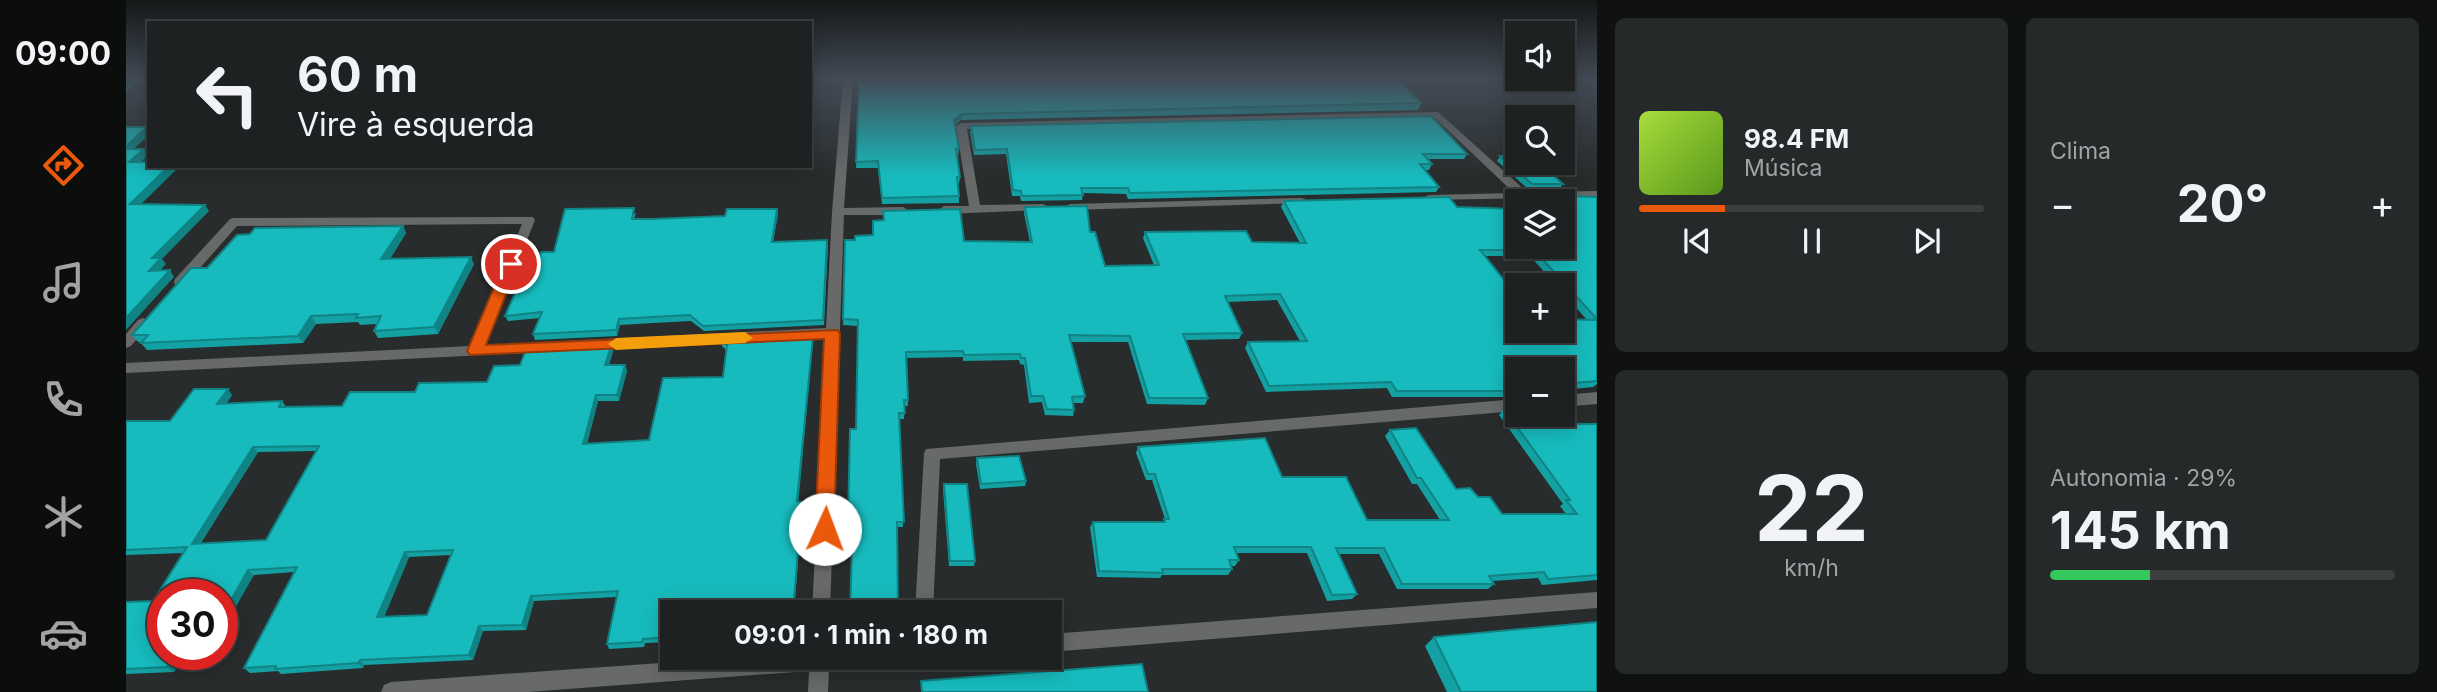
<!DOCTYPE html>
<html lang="pt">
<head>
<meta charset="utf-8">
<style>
	:root { --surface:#1e2121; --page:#26292a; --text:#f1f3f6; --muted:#a1a3a5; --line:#3c3e3f; --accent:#ea580c }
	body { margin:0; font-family:Inter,sans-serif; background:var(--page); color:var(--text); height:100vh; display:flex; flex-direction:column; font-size:26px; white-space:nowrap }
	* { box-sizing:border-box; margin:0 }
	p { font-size:23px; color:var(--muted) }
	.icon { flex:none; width:38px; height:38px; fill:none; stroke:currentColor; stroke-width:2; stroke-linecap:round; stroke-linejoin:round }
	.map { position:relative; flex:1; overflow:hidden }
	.sheet { display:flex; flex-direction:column; gap:18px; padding:18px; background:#101212; width:840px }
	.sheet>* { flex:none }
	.top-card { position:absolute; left:21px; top:21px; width:665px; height:147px; border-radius:0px; box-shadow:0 4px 18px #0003,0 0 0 2px var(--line); background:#1e2121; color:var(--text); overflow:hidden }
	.tools { position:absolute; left:1379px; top:21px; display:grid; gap:14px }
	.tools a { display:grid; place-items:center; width:70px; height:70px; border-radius:0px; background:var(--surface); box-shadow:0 4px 18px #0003,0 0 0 2px var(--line); font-size:35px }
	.speed { position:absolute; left:21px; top:579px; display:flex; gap:14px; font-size:35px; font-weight:700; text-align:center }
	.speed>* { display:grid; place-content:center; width:91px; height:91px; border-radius:50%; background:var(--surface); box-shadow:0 4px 18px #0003,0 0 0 2px var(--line); line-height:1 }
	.speed .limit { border:10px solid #d22; background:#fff; color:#111 }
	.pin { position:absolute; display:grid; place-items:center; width:60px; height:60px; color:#fff; margin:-30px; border:4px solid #fff; border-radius:50%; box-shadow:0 2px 7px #0007 }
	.me { position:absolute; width:77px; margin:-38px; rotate:2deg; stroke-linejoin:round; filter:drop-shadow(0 0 5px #0008) }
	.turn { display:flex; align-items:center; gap:24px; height:147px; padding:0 35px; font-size:32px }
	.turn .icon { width:91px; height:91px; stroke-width:2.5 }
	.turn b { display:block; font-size:49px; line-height:60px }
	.big { font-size:52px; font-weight:700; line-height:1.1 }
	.sheet .tile { flex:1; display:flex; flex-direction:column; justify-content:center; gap:10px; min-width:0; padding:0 24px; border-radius:10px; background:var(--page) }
	.sheet .dial { align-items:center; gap:0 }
	.dial b { font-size:91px; line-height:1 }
	.song { display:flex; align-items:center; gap:21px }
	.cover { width:84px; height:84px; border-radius:10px; background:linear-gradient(135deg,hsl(80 70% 55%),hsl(90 70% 35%)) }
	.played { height:7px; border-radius:4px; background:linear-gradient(90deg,var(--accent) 25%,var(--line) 25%) }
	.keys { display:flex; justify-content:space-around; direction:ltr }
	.heat { display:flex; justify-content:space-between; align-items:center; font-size:38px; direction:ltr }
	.charge { height:10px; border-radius:5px; background:linear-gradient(90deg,#34c759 29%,var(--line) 0) }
	.sheet .tiles { flex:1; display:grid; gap:18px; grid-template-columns:repeat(2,1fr) }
	.trip { position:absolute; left:534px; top:600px; width:402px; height:70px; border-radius:0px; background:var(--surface); box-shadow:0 4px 18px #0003,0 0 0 2px var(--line); font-weight:700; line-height:70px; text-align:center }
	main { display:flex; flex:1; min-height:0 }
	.tab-bar { display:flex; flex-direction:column; width:126px; justify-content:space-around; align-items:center; background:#0c0d0d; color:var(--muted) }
	.tab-bar .icon { width:49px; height:49px }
	.tab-bar .on { color:var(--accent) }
	.tab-bar b { font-size:32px; color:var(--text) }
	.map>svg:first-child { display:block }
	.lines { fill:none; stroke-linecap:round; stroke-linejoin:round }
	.minor { fill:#686a6a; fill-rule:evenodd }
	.wall { fill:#14a1a3; fill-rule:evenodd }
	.shaded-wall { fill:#108384 }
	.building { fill:#17bbbd; stroke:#108384; stroke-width:2; fill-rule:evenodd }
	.route { fill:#ea580c; stroke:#983908; stroke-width:2 }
	.slow { fill:#f59e0b }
</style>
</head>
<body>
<main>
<nav class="tab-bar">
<b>09:00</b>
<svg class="icon on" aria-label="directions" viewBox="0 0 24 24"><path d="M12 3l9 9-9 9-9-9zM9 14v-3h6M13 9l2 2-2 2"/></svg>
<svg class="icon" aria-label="music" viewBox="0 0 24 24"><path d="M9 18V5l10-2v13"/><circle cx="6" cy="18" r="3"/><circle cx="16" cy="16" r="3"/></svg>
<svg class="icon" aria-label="phone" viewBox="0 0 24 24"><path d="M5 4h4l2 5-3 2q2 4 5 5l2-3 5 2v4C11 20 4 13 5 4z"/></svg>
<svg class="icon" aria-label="climate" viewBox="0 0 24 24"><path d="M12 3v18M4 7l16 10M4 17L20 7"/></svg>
<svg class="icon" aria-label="car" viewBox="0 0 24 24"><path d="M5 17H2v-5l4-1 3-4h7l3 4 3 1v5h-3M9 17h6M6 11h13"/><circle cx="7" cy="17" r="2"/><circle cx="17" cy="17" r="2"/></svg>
</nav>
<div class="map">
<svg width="1471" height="692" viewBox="0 0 1471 692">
	<rect width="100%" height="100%" fill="#282c2c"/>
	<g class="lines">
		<!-- minor -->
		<path class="minor" d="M 717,79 L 727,79 L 718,208 L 777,207 L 783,211 L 777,215 L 718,215 L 704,612 L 686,612 L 700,338 L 0,373 L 0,363 L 345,346 L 396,224 L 111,226 L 59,285 L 49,285 L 48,282 L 49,279 L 104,219 L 108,218 L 407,217 L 409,220 L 359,345 L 700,328 L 706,212 Z
			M 1312,112 L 1401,192 L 1471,191 L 1471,197 L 1300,200 L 1300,196 L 1304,195 L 1388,193 L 1309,118 L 841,129 L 854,205 L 917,204 L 923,207 L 917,210 L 818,214 L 812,210 L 818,206 L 843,206 L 830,126 L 835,123 Z
			M 1175,198 L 1179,199 L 1179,203 L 944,210 L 938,207 L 944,204 Z
			M 17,318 L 24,323 L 5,346 L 0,348 L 0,334 L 12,320 Z
			M 1471,392 L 1471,404 L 1437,407 L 1437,395 Z
			M 1391,399 L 1391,411 L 814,459 L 807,612 L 789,612 L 798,453 L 800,449 Z
			M 1471,592 L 1471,608 L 924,652 L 924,634 Z
			M 606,658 L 749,658 L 746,665 L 739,667 L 703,670 L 702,692 L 682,692 L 683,671 L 402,692 L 255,692 L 258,685 L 265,682 Z"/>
	</g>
	<!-- wall -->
	<path class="wall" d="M 733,79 L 1295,103 L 1292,110 L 835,120 L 829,125 L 833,149 L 832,156 L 831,156 L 834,177 L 833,184 L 832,184 L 833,196 L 833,203 L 756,204 L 752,168 L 730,168 Z
		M 845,126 L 1341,154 L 1338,159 L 1302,159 L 1306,164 L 1303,170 L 1299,170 L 1313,187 L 1310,192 L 1002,199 L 1000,194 L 957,193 L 956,200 L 895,201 L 894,196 L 886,196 L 880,154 L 848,155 L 844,132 Z
		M 1374,156 L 1437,184 L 1433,189 L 1402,189 L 1371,161 Z
		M 1415,195 L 1471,197 L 1471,384 L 1467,387 L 1437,390 L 1437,369 L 1391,369 L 1391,397 L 1266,397 L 1261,388 L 1140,392 L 1119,348 L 1122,342 L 1174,341 L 1151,300 L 1102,302 L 1116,333 L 1113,339 L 1060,340 L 1082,398 L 1079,405 L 1021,404 L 1002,342 L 945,342 L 959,396 L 957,403 L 947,403 L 948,410 L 947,416 L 919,415 L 916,402 L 903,403 L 898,365 L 894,364 L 893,360 L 837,361 L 837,357 L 781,358 L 782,406 L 779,406 L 778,419 L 774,419 L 777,527 L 723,527 L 723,475 L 730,429 L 732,326 L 717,325 L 719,240 L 729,240 L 747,235 L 758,220 L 757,211 L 838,241 L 904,242 L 898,213 L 899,207 L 964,232 L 979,266 L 1028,265 L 1017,238 L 1019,232 L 1126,242 L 1174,243 L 1155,207 L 1158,201 L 1331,207 L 1437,247 L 1437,201 L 1411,201 ZM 1359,256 L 1404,256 L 1430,285 L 1437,285 L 1437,293 L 1461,320 L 1391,331 Z
		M 651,209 L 652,214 L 647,242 L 702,245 L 698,325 L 578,331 L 565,321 L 527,323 L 494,325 L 491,336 L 409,340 L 407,334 L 414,318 L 382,321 L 379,316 L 409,266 L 428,252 L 510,213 L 508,219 L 526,219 L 599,216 Z
		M 277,226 L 280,233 L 264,259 L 348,264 L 312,334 L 252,338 L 248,331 L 251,324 L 234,325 L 232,322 L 190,324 L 177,343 L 21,350 L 15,343 L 15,342 L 12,342 L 6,335 L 81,268 L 124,234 Z
		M 687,336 L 672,501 L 676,507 L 668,612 L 546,612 L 546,642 L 519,643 L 518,647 L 483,649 L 481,644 L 491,597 L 408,601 L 400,630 L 357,631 L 347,660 L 238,665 L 237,668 L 155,674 L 152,671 L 124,673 L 118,668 L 168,572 L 128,575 L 96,595 L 37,654 L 57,654 L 48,672 L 0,674 L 0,602 L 27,601 L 58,553 L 0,555 L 0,421 L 44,421 L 106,395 L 100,404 L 156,401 L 160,407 L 216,406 L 289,392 L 361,382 L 394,365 L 485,346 L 487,351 L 483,365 L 499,365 L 501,371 L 493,401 L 472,401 L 461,444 L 523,440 L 597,377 L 600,350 L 596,346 L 595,340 ZM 190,451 L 140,540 L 75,543 L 132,452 ZM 324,555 L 301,615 L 258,617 L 283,557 Z
		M 1378,409 L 1451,424 L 1471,424 L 1471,580 L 1416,585 L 1412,578 L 1366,581 L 1368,584 L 1362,589 L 1271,589 L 1253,554 L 1212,554 L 1231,594 L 1226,599 L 1201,601 L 1181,553 L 1110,553 L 1113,560 L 1109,566 L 1105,566 L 1106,569 L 1102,575 L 1036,575 L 1034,578 L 971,577 L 964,527 L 967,522 L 1037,522 L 1039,519 L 1026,480 L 1020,480 L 1010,453 L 1012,447 L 1156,477 L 1241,520 L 1314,520 L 1291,484 L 1286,484 L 1259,436 L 1264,430 L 1330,489 L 1352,497 L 1376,514 L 1440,514 L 1434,506 L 1437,504 L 1373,415 Z
		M 851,458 L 900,481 L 899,486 L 854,489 L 850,464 Z
		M 818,484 L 849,561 L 848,566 L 823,566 L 817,490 Z
		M 1308,637 L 1471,692 L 1321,692 L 1299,646 Z"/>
	<!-- shaded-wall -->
	<path class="shaded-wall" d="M 5,79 L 16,79 L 0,92 L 0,83 Z
		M 836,114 L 835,120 L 827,126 L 828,120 Z
		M 21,127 L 23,129 L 23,135 L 1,155 L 0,146 Z
		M 18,149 L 23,155 L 8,168 L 3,162 Z
		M 43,166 L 51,166 L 52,168 L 9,210 L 4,204 Z
		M 79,205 L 83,211 L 36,259 L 40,264 L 28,277 L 23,271 L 26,258 Z
		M 651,209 L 652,214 L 646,247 L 646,242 Z
		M 277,226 L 280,233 L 259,266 L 255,259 Z
		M 345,257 L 348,264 L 312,334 L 308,327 Z
		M 44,270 L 48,277 L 0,330 L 0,318 Z
		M 185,316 L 190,324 L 177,343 L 172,336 Z
		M 493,319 L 494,325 L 491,336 L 490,330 Z
		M 687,336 L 687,341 L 672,507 L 671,501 Z
		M 485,346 L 487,351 L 481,371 L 479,365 Z
		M 499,365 L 501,371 L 493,401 L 491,395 Z
		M 102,389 L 106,395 L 96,410 L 91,404 Z
		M 470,395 L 472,401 L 459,450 L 457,444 Z
		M 127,447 L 132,452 L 71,549 L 66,544 Z
		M 676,502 L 676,507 L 668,612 L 667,612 Z
		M 279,552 L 283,557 L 256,622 L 251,617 Z
		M 122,570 L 128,575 L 96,631 L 96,616 Z
		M 405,596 L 408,601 L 400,630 L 396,625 Z
		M 353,626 L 357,631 L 347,660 L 343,655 Z
		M 48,654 L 57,654 L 48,672 L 41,667 Z
		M 234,660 L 238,665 L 237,668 L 232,663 Z"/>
	<!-- building -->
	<path class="building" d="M 733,79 L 1272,79 L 1295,103 L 836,114 L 828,120 L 833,149 L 830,149 L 834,177 L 831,177 L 833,196 L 756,198 L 752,161 L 730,162 Z
		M 1305,116 L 1341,154 L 1297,154 L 1306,164 L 1294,164 L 1313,187 L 1004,193 L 1002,188 L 955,188 L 957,195 L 896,196 L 895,191 L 887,190 L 881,149 L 849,150 L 845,126 Z
		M 0,127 L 21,127 L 0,146 Z
		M 0,149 L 18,149 L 3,162 L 23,162 L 23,166 L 43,166 L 4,204 L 79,205 L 26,258 L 35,258 L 23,271 L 44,270 L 0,318 Z
		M 1374,156 L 1391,156 L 1391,163 L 1414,163 L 1437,184 L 1406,184 Z
		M 1415,195 L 1471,197 L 1471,319 L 1408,250 L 1354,250 L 1391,296 L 1391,331 L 1437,331 L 1437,319 L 1471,320 L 1471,381 L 1437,384 L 1437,369 L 1391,369 L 1391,391 L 1271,391 L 1265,382 L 1143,386 L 1122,342 L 1181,341 L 1154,294 L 1099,296 L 1116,333 L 1057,334 L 1082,398 L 1023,398 L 1004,336 L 943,335 L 959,396 L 946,397 L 948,410 L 921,409 L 917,396 L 905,396 L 899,358 L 895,358 L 894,354 L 838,355 L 837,351 L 780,352 L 782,400 L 778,400 L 779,413 L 773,413 L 778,522 L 771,522 L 772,612 L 724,612 L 727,521 L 722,521 L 724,429 L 730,429 L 732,320 L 717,319 L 719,240 L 729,240 L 729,236 L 747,235 L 747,221 L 758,220 L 757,211 L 834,209 L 838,241 L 906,242 L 899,207 L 961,206 L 964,232 L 969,232 L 979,266 L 1033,265 L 1019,232 L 1120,231 L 1126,242 L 1180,243 L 1158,201 L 1323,197 L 1331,207 L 1391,209 L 1391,247 L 1437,247 L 1437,201 L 1421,201 Z
		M 508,208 L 506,219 L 526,219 L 599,216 L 601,209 L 651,209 L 646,242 L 701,240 L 697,320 L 577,326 L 564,315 L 526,317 L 493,319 L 490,330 L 407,334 L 416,312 L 379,316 L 400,268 L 409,266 L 415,252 L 428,252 L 439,209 Z
		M 277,226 L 255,259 L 345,257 L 308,327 L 248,331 L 255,316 L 230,318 L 232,314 L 185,316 L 172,336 L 15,343 L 22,335 L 6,335 L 65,268 L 81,268 L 111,235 L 124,234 L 129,228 Z
		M 687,336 L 671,501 L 676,502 L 667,612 L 546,612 L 546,637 L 517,639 L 516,642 L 481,644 L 492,591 L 405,596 L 396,625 L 353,626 L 343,655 L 234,660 L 232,663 L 149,669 L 150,666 L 118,668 L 171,567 L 122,570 L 96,616 L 96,595 L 37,595 L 37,654 L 48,654 L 41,667 L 0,669 L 0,602 L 27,601 L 61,547 L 0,550 L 0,421 L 44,421 L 68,389 L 102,389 L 91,404 L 156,401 L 153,407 L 216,406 L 224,392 L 289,392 L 293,383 L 361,382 L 368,366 L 394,365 L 400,350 L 485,346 L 479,365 L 499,365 L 491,395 L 470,395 L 457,444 L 523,440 L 537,378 L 597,377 L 601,345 L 595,340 ZM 193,446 L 140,540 L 66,544 L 127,447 ZM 327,550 L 301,615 L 251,617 L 279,552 Z
		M 1437,406 L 1451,424 L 1471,424 L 1471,575 L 1422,579 L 1418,572 L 1363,576 L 1368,584 L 1276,584 L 1258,548 L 1210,548 L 1231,594 L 1206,595 L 1185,547 L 1108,547 L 1113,560 L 1103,560 L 1106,569 L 1036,569 L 1037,573 L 973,571 L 967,522 L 1039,522 L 1038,519 L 1043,519 L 1029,474 L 1022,474 L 1012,447 L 1139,438 L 1156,477 L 1220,477 L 1241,520 L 1323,520 L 1295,478 L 1291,478 L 1264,430 L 1290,428 L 1330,489 L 1344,488 L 1352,497 L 1364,497 L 1376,514 L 1451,514 L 1440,500 L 1444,500 L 1378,409 L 1391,408 L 1391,415 L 1437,415 Z
		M 893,456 L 900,481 L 855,484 L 851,458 Z
		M 818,484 L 841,484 L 849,561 L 824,561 Z
		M 1471,622 L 1471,692 L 1335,692 L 1308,637 Z
		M 1016,664 L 1022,692 L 796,692 L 795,681 Z"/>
	<!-- sky -->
	<linearGradient id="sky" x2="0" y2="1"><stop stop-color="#161818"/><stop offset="0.45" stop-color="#424b56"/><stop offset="1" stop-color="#424b56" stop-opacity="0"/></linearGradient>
	<rect width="1471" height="176" fill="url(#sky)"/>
	<!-- route -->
	<path class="route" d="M 385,259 L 392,264 L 360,345 L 712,330 L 714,334 L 708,529 L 705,535 L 699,537 L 692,535 L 689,529 L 698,339 L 344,355 L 341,351 L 378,264 Z"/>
	<!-- slow -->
	<path class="slow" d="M 619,332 L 627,338 L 619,343 L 490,350 L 482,344 L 490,338 Z"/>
</svg>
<div class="tools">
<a><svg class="icon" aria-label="sound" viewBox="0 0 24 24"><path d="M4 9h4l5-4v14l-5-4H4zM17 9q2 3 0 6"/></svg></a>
<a><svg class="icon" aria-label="search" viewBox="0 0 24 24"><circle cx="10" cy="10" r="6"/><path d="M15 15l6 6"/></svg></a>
<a><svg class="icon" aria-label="layers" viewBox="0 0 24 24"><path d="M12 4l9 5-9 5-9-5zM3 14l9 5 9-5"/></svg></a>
<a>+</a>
<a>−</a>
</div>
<div class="speed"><div class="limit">30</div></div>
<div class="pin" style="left:385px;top:264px;background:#d93025"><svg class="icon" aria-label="arrive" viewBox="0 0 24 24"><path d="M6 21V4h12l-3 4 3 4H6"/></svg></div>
<svg class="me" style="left:699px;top:529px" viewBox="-20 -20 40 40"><circle r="19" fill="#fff"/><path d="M0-13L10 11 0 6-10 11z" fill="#ea580c"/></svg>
<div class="trip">09:01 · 1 min · 180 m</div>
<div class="top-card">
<div class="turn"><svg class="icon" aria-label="left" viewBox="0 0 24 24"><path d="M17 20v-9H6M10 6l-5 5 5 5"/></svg><div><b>60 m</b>Vire à esquerda</div></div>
</div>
</div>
<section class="sheet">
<div class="tiles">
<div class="tile">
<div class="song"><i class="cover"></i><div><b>98.4 FM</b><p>Música</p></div></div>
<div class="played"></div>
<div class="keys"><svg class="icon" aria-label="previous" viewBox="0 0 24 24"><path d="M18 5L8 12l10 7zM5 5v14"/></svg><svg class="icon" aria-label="pause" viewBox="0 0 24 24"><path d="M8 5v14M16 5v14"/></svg><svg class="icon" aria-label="next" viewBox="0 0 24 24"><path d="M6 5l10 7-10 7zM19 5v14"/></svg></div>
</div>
<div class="tile"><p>Clima</p>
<div class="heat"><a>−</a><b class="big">20°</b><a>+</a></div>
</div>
<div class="tile dial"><b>22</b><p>km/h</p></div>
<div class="tile"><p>Autonomia · 29%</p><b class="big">145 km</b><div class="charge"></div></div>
</div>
</section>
</main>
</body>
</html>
